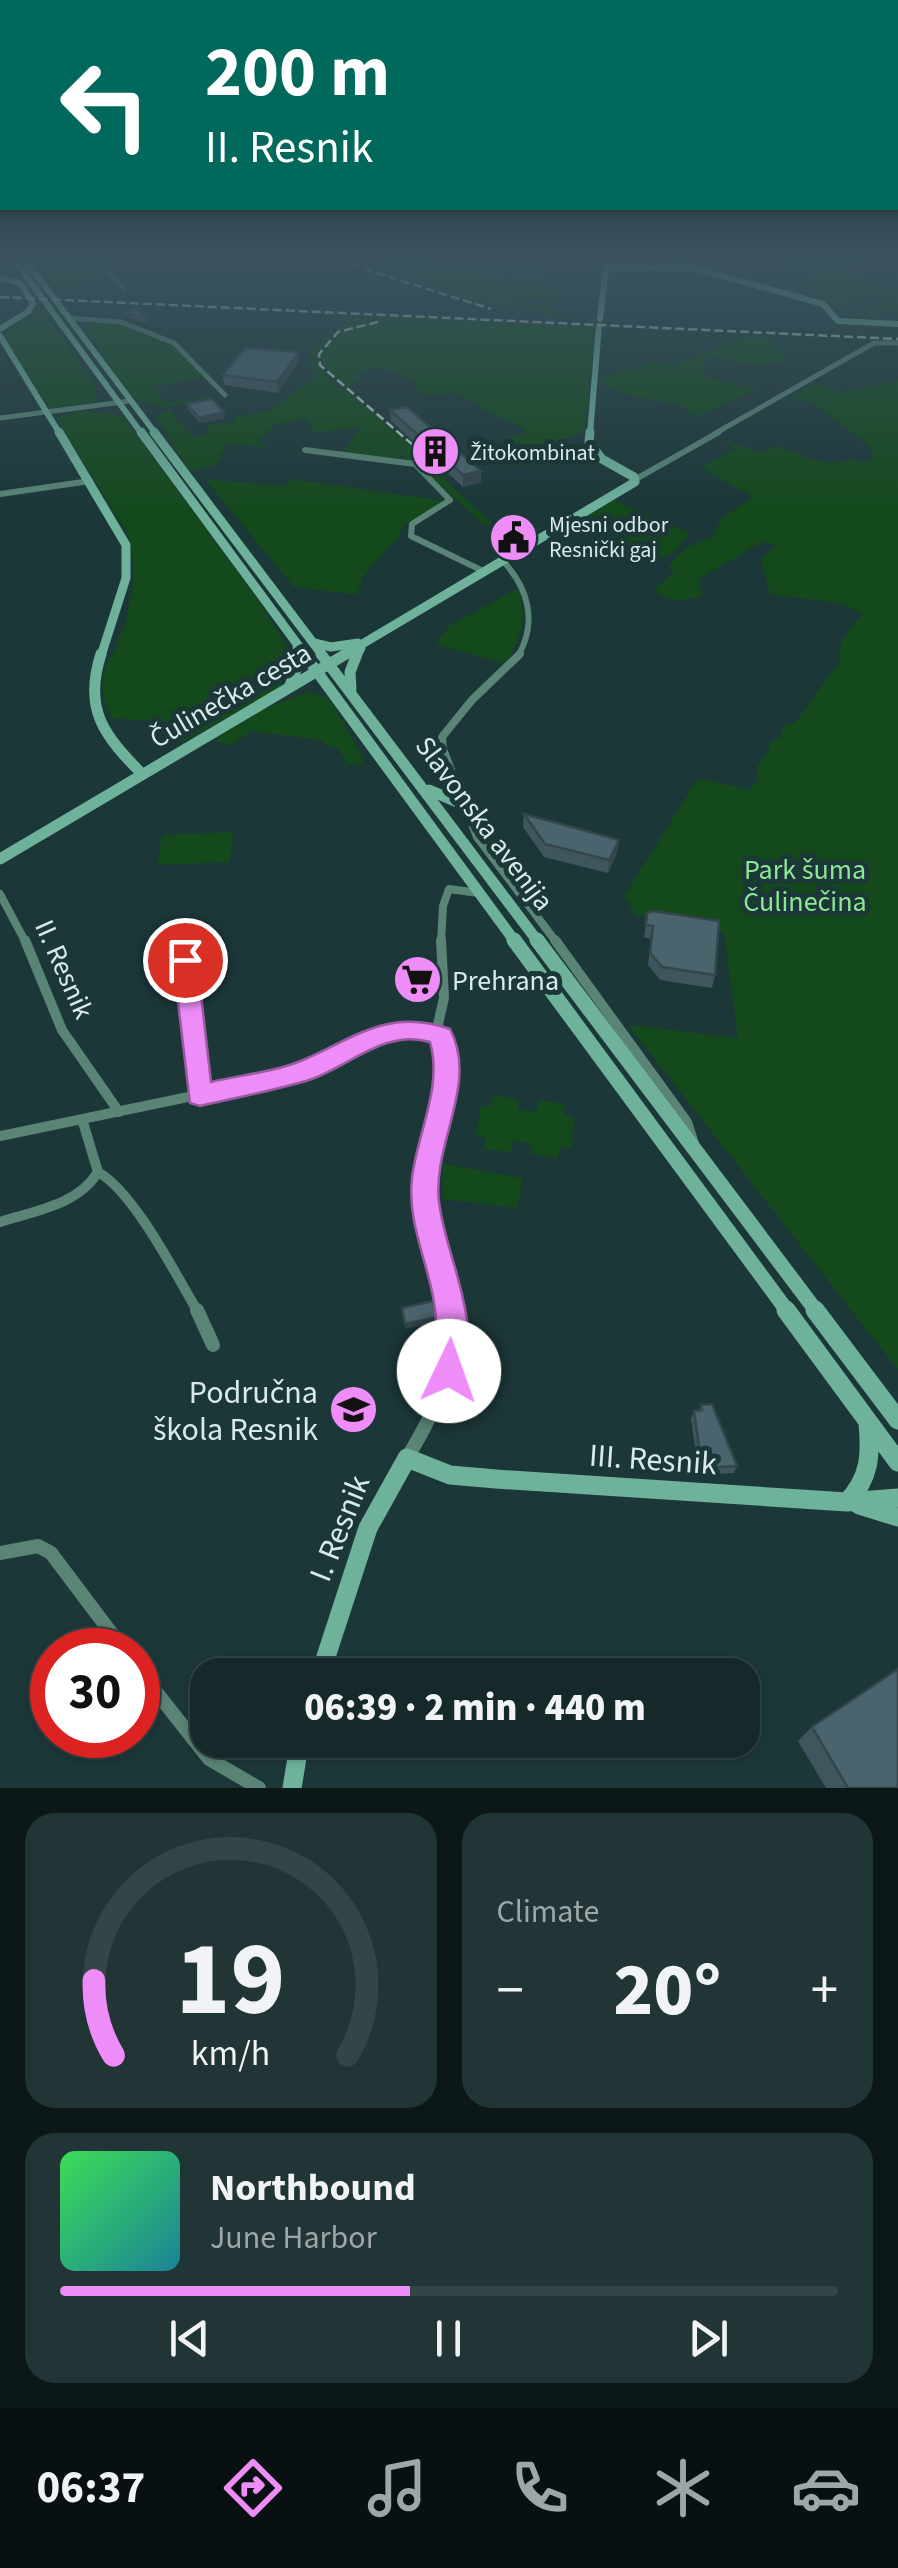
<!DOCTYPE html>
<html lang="en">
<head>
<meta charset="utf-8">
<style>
	:root { --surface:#15292a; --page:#223536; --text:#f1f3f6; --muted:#9da6a8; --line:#344547; --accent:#ee8cf8 }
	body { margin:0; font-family:"Source Sans 3",sans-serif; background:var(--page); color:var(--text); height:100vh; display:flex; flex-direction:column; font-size:38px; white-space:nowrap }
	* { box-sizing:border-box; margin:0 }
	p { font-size:32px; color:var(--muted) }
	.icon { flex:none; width:55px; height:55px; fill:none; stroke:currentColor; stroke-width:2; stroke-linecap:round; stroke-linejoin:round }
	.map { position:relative; height:1788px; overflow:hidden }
	.details { display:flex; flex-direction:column; gap:25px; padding:25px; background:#0c1717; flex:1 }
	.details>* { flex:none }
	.top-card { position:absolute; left:0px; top:0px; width:900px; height:210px; box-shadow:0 2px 8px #0004,0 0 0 2px var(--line); background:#00695c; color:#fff; overflow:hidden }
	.speed { position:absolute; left:30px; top:1628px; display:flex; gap:20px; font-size:50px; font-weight:700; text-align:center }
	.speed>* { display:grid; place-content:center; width:130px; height:130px; border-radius:50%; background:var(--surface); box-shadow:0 2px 8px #0004,0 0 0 2px var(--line); line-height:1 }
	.speed .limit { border:15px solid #d22; background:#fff; color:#111 }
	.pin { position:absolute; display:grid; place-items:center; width:85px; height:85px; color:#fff; margin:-42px; border:5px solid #fff; border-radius:50%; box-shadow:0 2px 10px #0007 }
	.me { position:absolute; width:110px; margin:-55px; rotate:3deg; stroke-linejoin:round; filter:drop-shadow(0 0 8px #0008) }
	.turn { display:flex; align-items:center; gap:35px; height:210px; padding:0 40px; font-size:45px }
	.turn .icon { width:130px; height:130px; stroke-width:2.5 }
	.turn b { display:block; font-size:70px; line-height:85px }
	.big { font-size:75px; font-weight:800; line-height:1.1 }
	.details .card { flex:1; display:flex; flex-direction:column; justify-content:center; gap:15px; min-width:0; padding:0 35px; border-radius:30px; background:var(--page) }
	.details .dial { align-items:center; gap:0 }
	.dial svg { height:260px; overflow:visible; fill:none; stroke:var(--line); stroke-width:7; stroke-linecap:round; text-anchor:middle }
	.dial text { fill:var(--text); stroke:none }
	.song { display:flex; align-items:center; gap:30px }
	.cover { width:120px; height:120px; border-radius:15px; background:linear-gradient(135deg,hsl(130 70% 55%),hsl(190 70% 35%)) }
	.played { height:10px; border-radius:5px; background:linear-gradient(90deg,var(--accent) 45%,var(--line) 45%) }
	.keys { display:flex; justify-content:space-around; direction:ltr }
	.heat { display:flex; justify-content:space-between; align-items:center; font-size:55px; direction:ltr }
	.details .tiles { flex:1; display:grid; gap:25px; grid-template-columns:1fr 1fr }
	.card:last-child { grid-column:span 2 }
	.trip { position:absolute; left:190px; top:1658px; width:570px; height:100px; border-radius:30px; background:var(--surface); box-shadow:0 2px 8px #0004,0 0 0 2px var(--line); font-weight:800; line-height:100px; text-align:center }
	.menu { display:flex; height:160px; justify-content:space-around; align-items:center; background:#081011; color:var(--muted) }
	.menu .icon { width:70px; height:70px }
	.menu .selected { color:var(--accent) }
	.menu b { font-size:45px; color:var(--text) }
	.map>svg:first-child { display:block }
	.green { fill:#14491c }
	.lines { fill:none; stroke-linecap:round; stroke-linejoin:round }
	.street-far4 { stroke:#5a8476; stroke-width:5 }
	.street-far3 { stroke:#5a8476; stroke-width:6 }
	.street-far2 { stroke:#5a8476; stroke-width:8 }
	.street-far1 { stroke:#5a8476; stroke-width:10 }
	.street { stroke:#5a8476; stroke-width:14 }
	.secondary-far4 { stroke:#6eb29c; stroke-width:6 }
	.secondary-far3 { stroke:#6eb29c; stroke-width:9 }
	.secondary-far2 { stroke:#6eb29c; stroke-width:11 }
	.secondary-far1 { stroke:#6eb29c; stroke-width:15 }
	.secondary { stroke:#6eb29c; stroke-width:19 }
	.rail { stroke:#bdcece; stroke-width:2.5; stroke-dasharray:9 4; stroke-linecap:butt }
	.wall { fill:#40565e }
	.shaded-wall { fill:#34464c }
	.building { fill:#4a646d; stroke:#34464c; stroke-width:2.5 }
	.route { fill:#ee8cf8; stroke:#9b5ba1; stroke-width:2.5 }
	.labels { text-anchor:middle; stroke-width:10; stroke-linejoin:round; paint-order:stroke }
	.far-poi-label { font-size:22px; fill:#daeaea; stroke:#1c3738; text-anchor:start }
	.street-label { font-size:28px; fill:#daeaea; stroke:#1c3738 }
	.park-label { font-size:28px; fill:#8de794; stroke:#1c3738 }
	.poi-label { font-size:28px; fill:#daeaea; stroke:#1c3738; text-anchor:start }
	.near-poi-label { font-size:32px; fill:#daeaea; stroke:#1c3738; text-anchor:end }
	.near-street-label { font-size:32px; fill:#daeaea; stroke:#1c3738 }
</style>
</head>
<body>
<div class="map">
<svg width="898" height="1788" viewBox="0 0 898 1788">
	<rect width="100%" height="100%" fill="#1c3738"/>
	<!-- green -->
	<path class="green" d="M 37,261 L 90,261 L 115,291 L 98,283 L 72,287 L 74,294 L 57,290 Z
		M 372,261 L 529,266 L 535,272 L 478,281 L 481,287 L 491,286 L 485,281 L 540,274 L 557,300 L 515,300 L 518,305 L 549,305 L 551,312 L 587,319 C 516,313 435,297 372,261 Z
		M 784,261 L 866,262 L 828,267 L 898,288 L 898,314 L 885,311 L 863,321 L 854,321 L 894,295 L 878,288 L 834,309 L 821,300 L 831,296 L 796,282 L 811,278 Z
		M 37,304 L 96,385 L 96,402 L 50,408 L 3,339 C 10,321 28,320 37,304 Z
		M 326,314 L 595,326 L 584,432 L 552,443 L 551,464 L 514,466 L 503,460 L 516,444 L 508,436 L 525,435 L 523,428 L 486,411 L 455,392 L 431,396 L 416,389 L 415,380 L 381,368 L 353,373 L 362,378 L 348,387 L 358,396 C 342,385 323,375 320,354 L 339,332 C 328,338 315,347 318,361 C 323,381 348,392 362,403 C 409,440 449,486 494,525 L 484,525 L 417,464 L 403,459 L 401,451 L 397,455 L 400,458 L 394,458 L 342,453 L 361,428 L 314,432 L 306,419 L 274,425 L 259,441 L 266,447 L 227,444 L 216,465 L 190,471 L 155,416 L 169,409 L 192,437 L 209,434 L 208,424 L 234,423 L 235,417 L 268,411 L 315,377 L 309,363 L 310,351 L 326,335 L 349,323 L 345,319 L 322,315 Z
		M 92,322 L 118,324 L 173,344 L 205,377 L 153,387 L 166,403 L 218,394 C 198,399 168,411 148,405 C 126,399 97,345 84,326 Z
		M 747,336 L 771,338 L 787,361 L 761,366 L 709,356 L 702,364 L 705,377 L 757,389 L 697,417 L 686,412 L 688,408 L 617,392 L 598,380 L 652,361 L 672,365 Z
		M 898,380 L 898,1370 L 628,1025 L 738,1038 L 724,933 L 635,915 L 624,896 L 698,778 L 749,790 L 757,781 L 757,765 L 770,750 L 768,744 L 781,736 L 782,726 L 795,723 L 839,662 L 842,640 L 862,614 C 833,596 802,601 770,594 L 761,559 L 776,546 L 763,541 L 699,579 L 702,597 L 673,601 L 653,590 L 675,572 L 668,569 C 674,554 695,541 711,538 L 722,518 L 753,497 L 701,467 L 736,449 L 719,438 L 760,453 L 780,446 C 805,458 827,469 855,459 L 860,463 L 873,459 L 870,446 L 813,403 L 790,398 L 815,383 L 840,393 Z
		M 84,411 L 123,416 L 260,603 L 291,653 L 292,673 L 274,692 L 181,743 L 188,724 L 111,718 C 95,679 104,673 120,637 C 132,609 138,565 129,536 L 56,418 Z
		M 205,479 L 286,486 L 291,479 L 446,501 L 404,525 C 394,552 360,566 358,595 L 294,587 Z
		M 611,499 L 690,533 L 674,552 L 659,559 L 572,522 Z
		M 517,589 C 529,614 521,643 504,664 L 435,644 L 449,626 Z
		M 308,692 L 327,697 L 332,703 L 364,759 L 362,764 L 342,765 L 347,762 L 337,747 L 331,748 L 322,740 L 251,731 L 230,746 L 217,741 L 217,735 L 264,709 Z
		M 233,832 L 230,862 L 157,865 L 162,835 Z
		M 493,1095 L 519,1099 L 517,1110 L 536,1112 L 539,1100 L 565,1104 L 563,1115 L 574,1117 L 571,1148 L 560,1147 L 558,1158 L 531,1154 L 532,1143 L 513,1141 L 511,1152 L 484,1149 L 486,1138 L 476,1136 L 481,1105 L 491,1106 Z
		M 442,1164 L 523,1178 L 517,1208 L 443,1199 Z"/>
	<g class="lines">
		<!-- street-far4 -->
		<path class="street-far4" d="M 100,261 L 123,288
			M 69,318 L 121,322 L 174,343 L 225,395
			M 0,418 L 130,401
			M 714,434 L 874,343 L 898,343"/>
		<!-- street-far3 -->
		<path class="street-far3" d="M 305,450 L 415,464 L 450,500 L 412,524 L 411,536 L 483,571
			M 636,479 L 719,432
			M 0,494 L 90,481
			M 502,560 C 528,587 538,622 518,656"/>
		<!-- street-far2 -->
		<path class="street-far2" d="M 520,654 L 472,700 L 442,737 L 443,749 L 477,837 L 557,943
			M 0,894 L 26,943
			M 441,943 L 443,906 L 449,889 L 479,893"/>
		<!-- street-far1 -->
		<path class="street-far1" d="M 25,940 L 62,1030 L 119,1112
			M 555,940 L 687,1122 L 694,1143
			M 185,961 L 199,1096
			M 436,1033 L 444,998 L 441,940
			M 436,1033 C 464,1075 433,1131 427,1175 C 421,1222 440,1268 450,1312
			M 82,1119 L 98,1172 C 134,1192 176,1275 198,1312
			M 0,1136 L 284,1077 L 396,1032 L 436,1033
			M 0,1222 C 34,1211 78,1205 98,1172"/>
		<!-- street -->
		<path class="street" d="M 197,1310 L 213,1345
			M 407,1458 C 436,1410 458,1367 449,1310
			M 0,1553 L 38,1546 L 51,1553 L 124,1650
			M 138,1669 L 209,1759 L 259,1788"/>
		<!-- secondary-far4 -->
		<path class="secondary-far4" d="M 15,261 L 142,434
			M 26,261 L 156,434
			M 694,268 L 823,304 L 838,321 L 898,324
			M 0,278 L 20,283 L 33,303 L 29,311 L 0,329
			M 600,319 L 606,268 L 700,266
			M 0,336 L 60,434
			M 590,434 L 599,326"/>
		<!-- secondary-far3 -->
		<path class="secondary-far3" d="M 59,432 L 126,545 L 126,578 L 101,656
			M 141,432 L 306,656
			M 154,432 L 323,656
			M 314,643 L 331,647 L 358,643
			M 297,645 L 298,656
			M 342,656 L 635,482 L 634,477 L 602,459 L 589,442 L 590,432
			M 356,656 L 361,648"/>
		<!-- secondary-far2 -->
		<path class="secondary-far2" d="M 101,654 C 83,710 104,735 142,774
			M 304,654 L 516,943
			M 321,654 L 539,943
			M 289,688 L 299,662 L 298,654
			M 351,689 L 350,672 L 357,654
			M 429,790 L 464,805
			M 0,859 L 346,654"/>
		<!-- secondary-far1 -->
		<path class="secondary-far1" d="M 514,940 L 788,1312
			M 537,940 L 817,1312"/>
		<!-- secondary -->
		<path class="secondary" d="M 786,1310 L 898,1462
			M 815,1310 L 898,1420
			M 847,1502 C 870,1478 871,1455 868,1423
			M 859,1505 L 898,1517
			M 320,1675 L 368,1528 L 407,1458 L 450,1475 L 496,1479 L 847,1502 L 898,1498
			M 292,1788 L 300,1740"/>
		<!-- rail -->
		<path class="rail" d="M 339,261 L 491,309
			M 0,297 L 898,339
			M 378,322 L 338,332 L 319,354 L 320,365 L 420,451"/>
	</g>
	<!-- wall -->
	<path class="wall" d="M 123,312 L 147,320 L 147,323 L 124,315 Z
		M 299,362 L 278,393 L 224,385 L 223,375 Z
		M 187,404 L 224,412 L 225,418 L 200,423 L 188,409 Z
		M 390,410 L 481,482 L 463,487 L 391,421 Z
		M 524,814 L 619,840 L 617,853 L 608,873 L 544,857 L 523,827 Z
		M 647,913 L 715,975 L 712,988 L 660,980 L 648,965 L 651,939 L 644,937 Z
		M 701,1405 L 737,1466 L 734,1473 L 699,1475 L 691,1419 L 694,1411 L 699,1410 Z
		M 812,1727 L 898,1788 L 826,1788 L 798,1741 Z"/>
	<!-- shaded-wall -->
	<path class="shaded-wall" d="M 299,352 L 299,362 L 278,393 L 277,382 Z
		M 224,412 L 225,418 L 200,423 L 199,418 Z
		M 481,471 L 481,482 L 463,487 L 463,475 Z
		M 619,840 L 617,853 L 608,873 L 609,860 Z
		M 437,1317 L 437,1322 L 405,1329 L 405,1324 Z"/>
	<!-- building -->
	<path class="building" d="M 138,310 L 147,320 L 123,312 Z
		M 245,348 L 299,352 L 277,382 L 223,375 Z
		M 212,399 L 224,412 L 199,418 L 187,404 Z
		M 407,407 L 481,471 L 463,475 L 390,410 Z
		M 524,814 L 619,840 L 609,860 L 545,844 Z
		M 653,911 L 719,921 L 715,975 L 662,967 L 650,953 L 653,926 L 646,925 L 647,913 Z
		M 433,1301 L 437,1317 L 405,1324 L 402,1308 Z
		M 712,1404 L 737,1466 L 702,1468 L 694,1411 L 702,1410 L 701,1405 Z
		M 898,1669 L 898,1788 L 848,1788 L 812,1727 Z"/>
	<!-- sky -->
	<linearGradient id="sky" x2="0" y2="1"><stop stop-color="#0f1e1f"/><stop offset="0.51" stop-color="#3a535e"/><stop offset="1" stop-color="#3a535e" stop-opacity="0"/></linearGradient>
	<rect width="898" height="511" fill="url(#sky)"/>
	<!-- route -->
	<path class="route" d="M 185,952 L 197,960 L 211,1082 C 240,1075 275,1072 303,1060 C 356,1037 388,1008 450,1029 C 479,1084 432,1144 439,1202 C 446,1259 485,1324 460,1382 L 449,1387 L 438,1382 C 430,1362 437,1342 436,1321 C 434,1273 406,1227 412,1178 C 417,1134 443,1087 430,1042 C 384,1028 347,1069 306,1081 C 271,1091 235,1098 200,1106 L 190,1103 L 173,960 Z"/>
	<!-- icons -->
	<defs>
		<symbol id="building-disc" viewBox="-11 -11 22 22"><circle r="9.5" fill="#ee8cf8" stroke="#1c3738"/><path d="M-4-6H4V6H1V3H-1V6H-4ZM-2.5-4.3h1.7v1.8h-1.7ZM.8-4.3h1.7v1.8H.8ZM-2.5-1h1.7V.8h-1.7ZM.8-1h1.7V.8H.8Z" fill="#111"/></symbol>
		<symbol id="civic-disc" viewBox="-11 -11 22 22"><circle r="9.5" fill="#ee8cf8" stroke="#1c3738"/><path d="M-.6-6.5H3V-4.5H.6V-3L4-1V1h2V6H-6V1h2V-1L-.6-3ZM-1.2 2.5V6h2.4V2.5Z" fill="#111"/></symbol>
		<symbol id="supermarket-disc" viewBox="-11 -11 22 22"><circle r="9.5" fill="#ee8cf8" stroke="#1c3738"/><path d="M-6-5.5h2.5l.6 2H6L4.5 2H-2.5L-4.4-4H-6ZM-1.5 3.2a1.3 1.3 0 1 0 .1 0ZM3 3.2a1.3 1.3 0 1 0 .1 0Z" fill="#111"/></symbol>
		<symbol id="school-disc" viewBox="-11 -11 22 22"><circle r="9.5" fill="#ee8cf8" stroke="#1c3738"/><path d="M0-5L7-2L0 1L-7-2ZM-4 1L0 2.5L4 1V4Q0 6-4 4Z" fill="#111"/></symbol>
	</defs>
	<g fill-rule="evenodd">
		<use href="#building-disc" x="408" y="424" width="55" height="55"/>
		<use href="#civic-disc" x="486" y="510" width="55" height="55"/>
		<use href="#supermarket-disc" x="390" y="952" width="55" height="55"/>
		<use href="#school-disc" x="326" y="1382" width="55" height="55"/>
	</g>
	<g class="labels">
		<!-- far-poi labels -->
		<g class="far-poi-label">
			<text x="470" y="460">Žitokombinat</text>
			<text x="549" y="532">Mjesni odbor<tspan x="549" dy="25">Resnički gaj</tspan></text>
		</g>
		<!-- street labels -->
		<g class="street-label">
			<text transform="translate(230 695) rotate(-30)" y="10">Čulinečka cesta</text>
			<text transform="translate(485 823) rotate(53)" y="10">Slavonska avenija</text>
			<text transform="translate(65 969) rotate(66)" y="10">II. Resnik</text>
		</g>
		<!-- park labels -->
		<g class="park-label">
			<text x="805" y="879">Park šuma<tspan x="805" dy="32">Čulinečina</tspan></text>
		</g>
		<!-- poi labels -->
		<g class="poi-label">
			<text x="452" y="990">Prehrana</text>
		</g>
		<!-- near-poi labels -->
		<g class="near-poi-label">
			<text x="318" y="1403">Područna<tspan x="318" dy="37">škola Resnik</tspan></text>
		</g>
		<!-- near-street labels -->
		<g class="near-street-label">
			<text transform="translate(653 1459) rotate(4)" y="11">III. Resnik</text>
			<text transform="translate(339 1528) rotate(-68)" y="11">I. Resnik</text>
		</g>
	</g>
</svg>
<div class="speed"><div class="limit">30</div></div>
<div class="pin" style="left:185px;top:960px;background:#d93025"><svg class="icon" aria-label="arrive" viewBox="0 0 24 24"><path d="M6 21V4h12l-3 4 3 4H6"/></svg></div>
<svg class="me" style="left:449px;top:1371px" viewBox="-20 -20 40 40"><circle r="19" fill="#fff"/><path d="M0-13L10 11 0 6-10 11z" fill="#ee8cf8"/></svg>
<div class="trip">06:39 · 2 min · 440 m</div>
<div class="top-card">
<div class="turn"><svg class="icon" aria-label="left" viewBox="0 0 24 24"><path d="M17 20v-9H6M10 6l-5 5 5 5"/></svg><div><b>200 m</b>II. Resnik</div></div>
</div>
</div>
<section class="details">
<div class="tiles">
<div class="card dial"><svg viewBox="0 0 100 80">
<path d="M14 69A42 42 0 1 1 86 69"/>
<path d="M14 69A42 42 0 0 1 8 46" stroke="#ee8cf8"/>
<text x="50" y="56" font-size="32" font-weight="700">19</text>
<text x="50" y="72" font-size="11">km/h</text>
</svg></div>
<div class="card"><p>Climate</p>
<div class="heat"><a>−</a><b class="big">20°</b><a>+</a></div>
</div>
<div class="card">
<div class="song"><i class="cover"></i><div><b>Northbound</b><p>June Harbor</p></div></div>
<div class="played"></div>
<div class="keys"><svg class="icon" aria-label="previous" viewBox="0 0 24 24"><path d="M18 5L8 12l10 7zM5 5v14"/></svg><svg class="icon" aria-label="pause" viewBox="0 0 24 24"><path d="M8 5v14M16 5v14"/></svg><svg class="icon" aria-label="next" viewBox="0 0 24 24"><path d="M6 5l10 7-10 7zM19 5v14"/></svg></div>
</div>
</div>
</section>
<nav class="menu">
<b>06:37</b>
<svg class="icon selected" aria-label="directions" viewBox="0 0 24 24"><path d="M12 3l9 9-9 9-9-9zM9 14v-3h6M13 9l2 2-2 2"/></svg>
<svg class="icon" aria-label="music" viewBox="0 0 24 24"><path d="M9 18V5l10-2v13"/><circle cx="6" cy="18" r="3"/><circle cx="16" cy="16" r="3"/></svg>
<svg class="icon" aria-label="phone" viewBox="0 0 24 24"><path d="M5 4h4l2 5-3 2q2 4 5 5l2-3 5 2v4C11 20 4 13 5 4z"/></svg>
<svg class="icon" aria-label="climate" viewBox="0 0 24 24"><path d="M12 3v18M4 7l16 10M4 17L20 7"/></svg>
<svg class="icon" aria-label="car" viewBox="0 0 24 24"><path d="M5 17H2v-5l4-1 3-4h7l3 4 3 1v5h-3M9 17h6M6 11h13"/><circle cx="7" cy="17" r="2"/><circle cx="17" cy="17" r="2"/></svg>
</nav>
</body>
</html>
